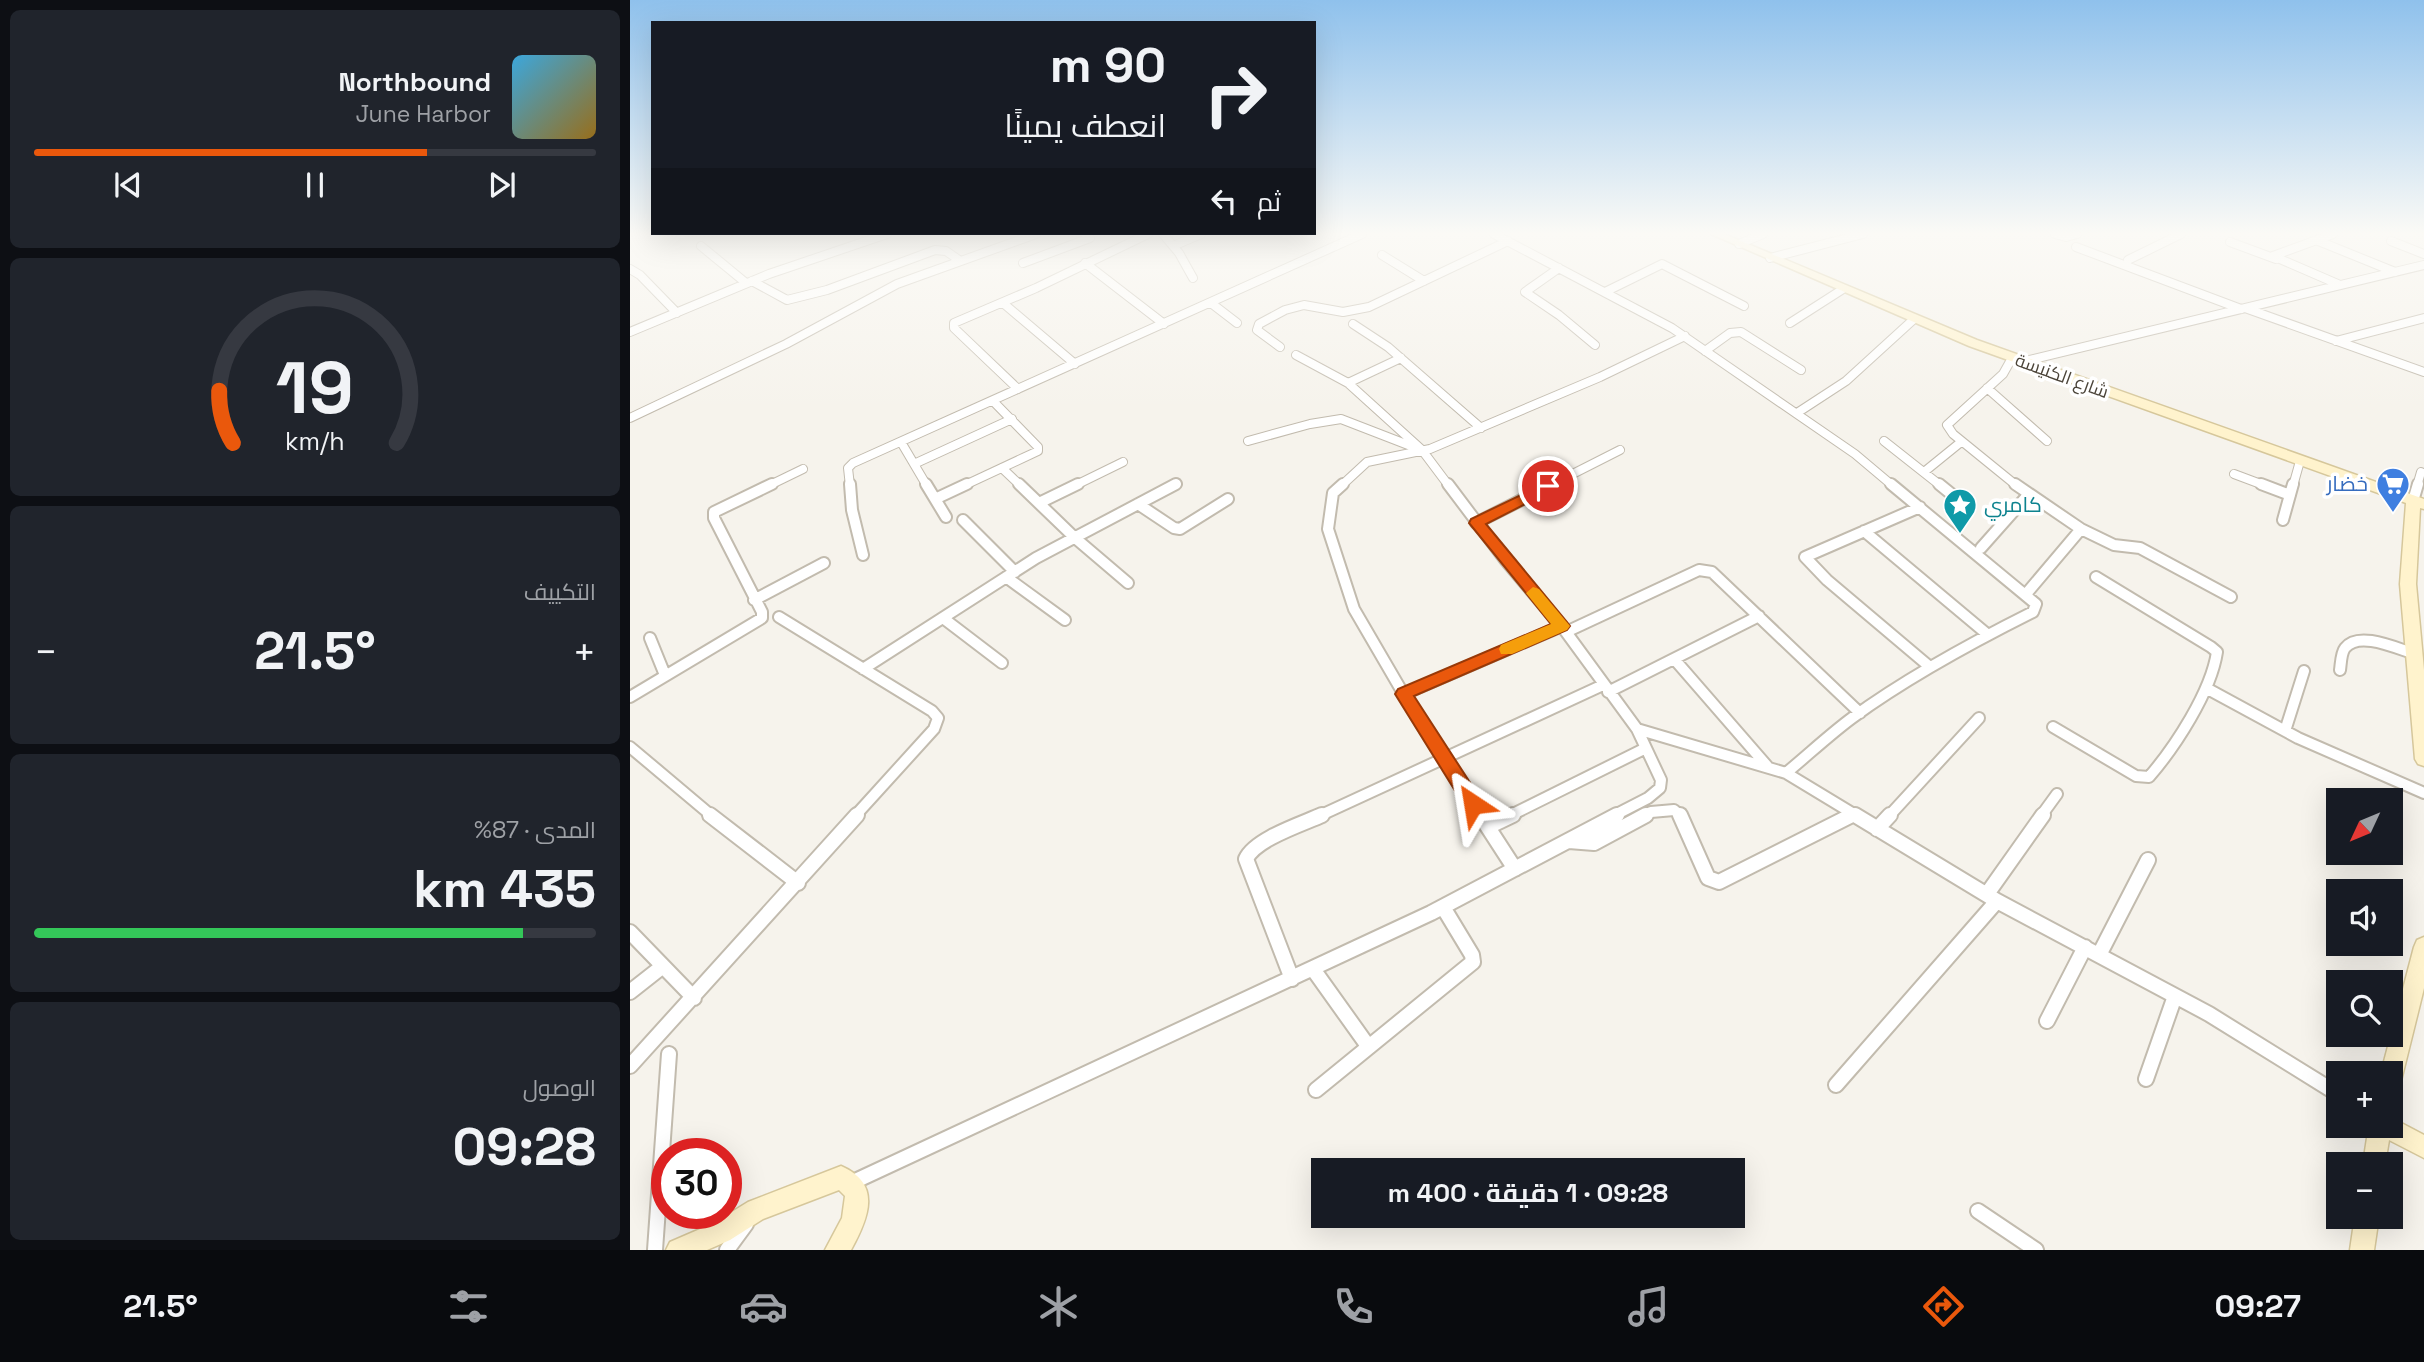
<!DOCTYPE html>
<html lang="ar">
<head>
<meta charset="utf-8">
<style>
	:root { --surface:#171b24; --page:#20242c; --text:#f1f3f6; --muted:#9ea1a6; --line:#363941; --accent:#ea580c }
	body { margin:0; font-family:"Space Grotesk",Cairo,sans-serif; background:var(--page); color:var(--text); direction:rtl; height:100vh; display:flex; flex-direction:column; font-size:26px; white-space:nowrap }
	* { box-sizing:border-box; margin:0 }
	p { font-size:23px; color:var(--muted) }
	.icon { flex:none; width:38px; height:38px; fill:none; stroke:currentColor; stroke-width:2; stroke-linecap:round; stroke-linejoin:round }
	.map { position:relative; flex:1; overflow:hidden; direction:ltr }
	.details { display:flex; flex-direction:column; gap:10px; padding:10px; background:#0d0f14; width:630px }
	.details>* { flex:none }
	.guide { position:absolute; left:21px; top:21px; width:665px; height:214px; border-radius:0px; box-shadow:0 7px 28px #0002; direction:rtl; background:#171b24; color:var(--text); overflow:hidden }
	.needle { width:46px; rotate:226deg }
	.buttons { position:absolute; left:1696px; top:788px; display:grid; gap:14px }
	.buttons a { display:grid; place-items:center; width:77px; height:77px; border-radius:0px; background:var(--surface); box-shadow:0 7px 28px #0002; font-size:35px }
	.speed { position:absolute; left:21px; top:1138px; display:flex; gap:14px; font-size:35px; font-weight:700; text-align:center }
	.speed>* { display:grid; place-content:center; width:91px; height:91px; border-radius:50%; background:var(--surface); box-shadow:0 7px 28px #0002; line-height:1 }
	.speed .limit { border:10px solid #d22; background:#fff; color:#111 }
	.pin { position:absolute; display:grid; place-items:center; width:60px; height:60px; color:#fff; margin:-30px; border:4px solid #fff; border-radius:50%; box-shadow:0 2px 7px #0007 }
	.me { position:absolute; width:77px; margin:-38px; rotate:327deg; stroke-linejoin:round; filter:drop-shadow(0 0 5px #0008) }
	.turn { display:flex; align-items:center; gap:24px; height:147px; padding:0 35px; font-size:32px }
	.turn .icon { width:91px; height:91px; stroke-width:2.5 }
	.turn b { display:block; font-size:49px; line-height:60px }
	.then { display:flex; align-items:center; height:66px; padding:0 35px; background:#0003; gap:14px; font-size:26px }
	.big { font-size:52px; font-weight:700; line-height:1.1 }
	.details .widget { flex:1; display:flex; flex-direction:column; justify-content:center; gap:10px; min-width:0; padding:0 24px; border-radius:10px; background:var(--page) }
	.details .dial { align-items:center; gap:0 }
	.dial svg { height:182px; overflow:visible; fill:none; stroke:var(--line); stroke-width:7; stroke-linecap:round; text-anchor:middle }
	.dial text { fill:var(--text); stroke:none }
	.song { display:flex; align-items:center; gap:21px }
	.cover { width:84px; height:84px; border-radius:10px; background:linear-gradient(135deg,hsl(200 70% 55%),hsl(40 70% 35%)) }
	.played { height:7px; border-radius:4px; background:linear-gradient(90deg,var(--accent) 70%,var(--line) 70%) }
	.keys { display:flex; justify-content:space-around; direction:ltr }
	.heat { display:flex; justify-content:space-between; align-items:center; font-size:38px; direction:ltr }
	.charge { height:10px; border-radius:5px; background:linear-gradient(90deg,#34c759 87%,var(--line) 0) }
	.trip { position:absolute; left:681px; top:1158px; width:434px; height:70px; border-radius:0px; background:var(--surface); box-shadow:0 7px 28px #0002; font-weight:700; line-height:70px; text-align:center; direction:rtl }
	.menu { display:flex; height:112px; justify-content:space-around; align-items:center; background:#090b0e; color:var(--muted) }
	.menu .icon { width:49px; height:49px }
	.menu .on { color:var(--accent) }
	.menu b { font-size:32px; color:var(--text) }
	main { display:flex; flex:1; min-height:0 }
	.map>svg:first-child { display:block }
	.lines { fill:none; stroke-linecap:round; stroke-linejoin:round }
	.street-far2-casing { stroke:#c2bbae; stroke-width:10 }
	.street-far1-casing { stroke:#c2bbae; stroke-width:14 }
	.street-casing { stroke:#c2bbae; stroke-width:18 }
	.secondary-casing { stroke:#d6c79b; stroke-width:3 }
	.street-far2 { stroke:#fff; stroke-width:8 }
	.street-far1 { stroke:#fff; stroke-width:10 }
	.street { stroke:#fff; stroke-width:14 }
	.secondary { fill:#fff3cd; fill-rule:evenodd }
	.route { fill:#ea580c; stroke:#983908; stroke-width:2 }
	.slow { fill:#f59e0b }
	.labels { text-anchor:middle; stroke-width:7; stroke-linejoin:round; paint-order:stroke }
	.far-street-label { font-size:18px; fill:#4b4439; stroke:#fff }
	.shop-label { font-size:21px; fill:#366cbe; stroke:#fff; text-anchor:end }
	.culture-label { font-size:21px; fill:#0d838f; stroke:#fff; text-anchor:start }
</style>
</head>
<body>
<main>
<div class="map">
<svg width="1794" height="1250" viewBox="0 0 1794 1250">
	<rect width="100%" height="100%" fill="#f6f3ec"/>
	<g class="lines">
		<defs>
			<path id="street-far2" d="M 533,234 L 549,253 L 563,278
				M 864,234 L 1042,328 L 1225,454 L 1263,486
				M 1425,234 L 1436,237 L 1447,234
				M 1703,234 L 1643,256 L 1710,285
				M 1686,240 L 1765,272
				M 1761,241 L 1794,254
				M 1600,242 L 1646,259
				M 1109,244 L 1133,234
				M 71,246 L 116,283
				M 543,246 L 571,234
				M 1446,247 L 1611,309
				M 752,255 L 794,281
				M 1140,258 L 1233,234
				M 1498,260 L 1551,234
				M 393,263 L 460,238 L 455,234
				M 455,263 L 534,324
				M 929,268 L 895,292 L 929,315 L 965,345
				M 0,269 L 10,275 L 47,313
				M 122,281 L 157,300 L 197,290 L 305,250 L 316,251 L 329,260
				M 975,292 L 1032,264 L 1114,306
				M 373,303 L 445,364
				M 581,303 L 607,323
				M 1615,308 L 1794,372
				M 1160,323 L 1213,289
				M 723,324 L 758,347 L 851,428
				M 0,332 L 139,274 L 257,234
				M 1706,341 L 1794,318
				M 650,347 L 627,330 L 629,324 L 655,310 L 674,305 L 713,312 L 739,307 L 878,241
				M 1075,351 L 1100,333 L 1111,332 L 1171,370
				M 666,355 L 718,383 L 792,450 L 819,486
				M 1382,358 L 1373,374 L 1317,425 L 1323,434 L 1387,486
				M 1391,362 L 1794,265
				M 718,383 L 771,358
				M 1357,388 L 1417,441
				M 388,389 L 324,328 L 324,323 L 406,288 L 518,234
				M 1167,413 L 1216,381 L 1284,319
				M 0,418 L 156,344 L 267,284 L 406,234
				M 618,441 L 680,424 L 711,419 L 786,448
				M 1254,441 L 1311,486
				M 271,442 L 297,486
				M 284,464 L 382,419
				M 372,468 L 391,486
				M 1294,472 L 1331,442
				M 1604,474 L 1636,486
				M 138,486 L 173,469
				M 220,486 L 218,468 L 223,463 L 732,234
				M 333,486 L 408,451 L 408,447 L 363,401
				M 444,486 L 493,462
				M 542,486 L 546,484
				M 711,486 L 737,462 L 800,449 L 970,377 L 1055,336
				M 919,486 L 990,450
				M 1663,486 L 1670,461
				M 1787,486 L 1791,472"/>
			<path id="street-far1" d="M 220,484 L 222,510 L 233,555
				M 296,484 L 316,517
				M 389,484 L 444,537 L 498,583
				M 713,484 L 703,493 L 698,529 L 724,609 L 791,724 L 851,816
				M 818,484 L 876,561 L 936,632 L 1007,729 L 1031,780 L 1030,788 L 1018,798 L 983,816
				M 1309,484 L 1325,497
				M 1385,484 L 1451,529 L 1484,545 L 1510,548 L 1601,597
				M 1631,484 L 1660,495
				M 305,499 L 337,484
				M 1783,501 L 1788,484
				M 409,503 L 448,484
				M 508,504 L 544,528 L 550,529 L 598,499
				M 1290,507 L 1175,557 L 1197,580 L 1300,667
				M 333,520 L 385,572
				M 1653,520 L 1663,484
				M 846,523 L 923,484
				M 1234,531 L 1357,634
				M 1351,548 L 1398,495
				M 376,577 L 435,620
				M 1396,594 L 1451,529
				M 124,600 L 194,563
				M 149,617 L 302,711 L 308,718 L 304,729 L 225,816
				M 313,618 L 372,663
				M 936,632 L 1069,570 L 1082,572 L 1230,713
				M 20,638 L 35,675
				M 1045,660 L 1138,767
				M 233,669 L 406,558 L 546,484
				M 1710,670 C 1711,663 1711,653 1715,648 C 1729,630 1768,649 1785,654
				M 1576,688 L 1668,738 L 1794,793
				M 978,692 L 1129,616
				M 774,694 L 932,626
				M 0,697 L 132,618 L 132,612 L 84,518 L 84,512 L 142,484
				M 1423,727 L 1506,776 L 1519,777 C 1545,747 1581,692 1587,652 L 1581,647 L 1466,577
				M 1007,729 L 1156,773 L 1227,816
				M 1655,731 L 1674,671
				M 0,747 L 82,816
				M 1156,773 C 1178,755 1199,735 1222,718 C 1278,677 1341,643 1403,612 L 1406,604 L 1261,484
				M 689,816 L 973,685
				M 879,816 L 1016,748
				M 1013,816 L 1021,812 L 1044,810 L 1051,816
				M 1218,816 L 1223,814
				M 1259,816 L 1349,718
				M 1411,816 L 1427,794"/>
			<path id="street" d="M 80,815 L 168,883
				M 850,815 L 885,869
				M 1050,815 L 1078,878 L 1089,882 L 1222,815
				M 1225,815 L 1367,901 L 1579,1014 L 1708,1094
				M 858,827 L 883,815
				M 1247,829 L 1260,815
				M 939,841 L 964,843 L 1016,815
				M 1357,894 L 1413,815
				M 0,932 L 64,998
				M 1469,955 L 1518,860
				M 683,969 L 738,1046
				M 662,979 L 616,859 C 625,839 672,824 692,815
				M 0,992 L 33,966
				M 1417,1021 L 1455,947
				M 0,1066 L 227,815
				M 1516,1079 L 1545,996
				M 1206,1085 L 1367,901
				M 686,1090 L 843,962 L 842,955 L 813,907
				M 221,1183 L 801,913 L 987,815
				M 1348,1211 L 1406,1250
				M 25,1250 L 39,1054
				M 97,1250 L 116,1224"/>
			<path id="secondary" d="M 1081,234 L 1094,234 L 1347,340 L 1794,499 L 1794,509 L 1790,508 L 1786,584 L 1794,670 L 1794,766 L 1788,764 L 1785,759 L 1770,584 L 1776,503 L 1339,346 Z
				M 1794,937 L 1794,988 L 1771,1081 L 1768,1089 L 1760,1092 L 1760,1073 L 1751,1073 L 1784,947 L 1787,940 Z
				M 1760,1117 L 1794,1135 L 1794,1158 L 1759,1140 L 1755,1164 L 1733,1164 L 1739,1125 L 1760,1125 Z
				M 211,1166 C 253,1184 238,1219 221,1250 L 195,1250 L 212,1218 L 215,1196 L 209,1190 L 133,1219 L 100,1240 L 77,1250 L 36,1250 L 40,1242 L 84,1223 L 118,1202 Z
				M 1725,1216 L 1749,1216 L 1744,1250 L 1720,1250 Z"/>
		</defs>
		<!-- street-far2 casing -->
		<use href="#street-far2" class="street-far2-casing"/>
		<!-- street-far1 casing -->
		<use href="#street-far1" class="street-far1-casing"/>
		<!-- street casing -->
		<use href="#street" class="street-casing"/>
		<!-- secondary casing -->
		<use href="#secondary" class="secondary-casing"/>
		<!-- street-far2 -->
		<use href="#street-far2" class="street-far2"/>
		<!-- street-far1 -->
		<use href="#street-far1" class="street-far1"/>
		<!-- street -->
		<use href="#street" class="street"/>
		<!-- secondary -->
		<use href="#secondary" class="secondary"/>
	</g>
	<!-- sky -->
	<linearGradient id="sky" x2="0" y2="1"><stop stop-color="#8fc1ec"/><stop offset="0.57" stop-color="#fbfaf6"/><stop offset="1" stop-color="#fbfaf6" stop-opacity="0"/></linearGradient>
	<rect width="1794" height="409" fill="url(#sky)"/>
	<!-- route -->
	<path class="route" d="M 918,482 L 923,483 L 923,490 L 856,524 L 937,622 L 940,626 L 937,630 L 784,696 L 850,798 L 852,804 L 850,810 L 843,812 L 837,810 L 765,694 L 768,689 L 921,624 L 839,523 L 841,519 Z"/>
	<!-- slow -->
	<path class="slow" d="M 903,587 L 909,589 L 940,626 L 937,630 L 882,654 L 871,654 L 869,649 L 871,645 L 921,624 L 896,593 Z"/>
	<!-- icons -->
	<defs>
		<symbol id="supermarket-pin" viewBox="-11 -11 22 30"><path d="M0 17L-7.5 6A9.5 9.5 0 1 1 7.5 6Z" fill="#3f7fe0" stroke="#fff"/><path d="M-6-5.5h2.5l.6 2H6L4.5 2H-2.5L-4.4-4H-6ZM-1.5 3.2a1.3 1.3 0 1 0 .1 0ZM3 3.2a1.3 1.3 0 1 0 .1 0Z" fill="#fff"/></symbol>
		<symbol id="sight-pin" viewBox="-11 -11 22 30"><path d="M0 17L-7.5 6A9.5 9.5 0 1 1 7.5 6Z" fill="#0f9aa8" stroke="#fff"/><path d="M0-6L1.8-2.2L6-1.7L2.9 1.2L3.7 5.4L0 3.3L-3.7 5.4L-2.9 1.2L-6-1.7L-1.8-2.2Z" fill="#fff"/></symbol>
	</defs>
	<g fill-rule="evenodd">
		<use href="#supermarket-pin" x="1744" y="465" width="38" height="52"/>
		<use href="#sight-pin" x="1311" y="486" width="38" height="52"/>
	</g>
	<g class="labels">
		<!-- far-street labels -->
		<g class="far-street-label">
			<text transform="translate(1432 376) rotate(20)" y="6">شارع الكنيسة</text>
		</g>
		<!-- shop labels -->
		<g class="shop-label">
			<text x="1738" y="491">خضار</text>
		</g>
		<!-- culture labels -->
		<g class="culture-label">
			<text x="1354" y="512">كامري</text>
		</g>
	</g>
</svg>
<div class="buttons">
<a><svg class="needle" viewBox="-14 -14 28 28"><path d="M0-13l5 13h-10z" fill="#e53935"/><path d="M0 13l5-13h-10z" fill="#9ea1a6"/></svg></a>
<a><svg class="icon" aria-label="sound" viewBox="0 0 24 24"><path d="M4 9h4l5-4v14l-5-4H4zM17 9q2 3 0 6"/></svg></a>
<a><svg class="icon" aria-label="search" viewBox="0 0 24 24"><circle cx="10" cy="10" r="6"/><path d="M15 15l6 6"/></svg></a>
<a>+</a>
<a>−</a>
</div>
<div class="speed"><div class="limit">30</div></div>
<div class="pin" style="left:918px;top:486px;background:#d93025"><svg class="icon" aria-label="arrive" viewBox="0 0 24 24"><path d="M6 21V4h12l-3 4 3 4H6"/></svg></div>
<svg class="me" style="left:843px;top:804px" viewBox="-20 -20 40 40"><path d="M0-17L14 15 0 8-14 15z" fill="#ea580c" stroke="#fff" stroke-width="4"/></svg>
<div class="trip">09:28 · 1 دقيقة · 400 m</div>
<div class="guide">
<div class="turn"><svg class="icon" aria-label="right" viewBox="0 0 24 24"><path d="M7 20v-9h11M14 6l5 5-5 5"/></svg><div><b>90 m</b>انعطف يمينًا</div></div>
<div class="then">ثم<svg class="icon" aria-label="left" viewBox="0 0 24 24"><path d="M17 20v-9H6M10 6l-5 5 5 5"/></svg></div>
</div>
</div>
<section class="details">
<div class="widget">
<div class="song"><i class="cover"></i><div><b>Northbound</b><p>June Harbor</p></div></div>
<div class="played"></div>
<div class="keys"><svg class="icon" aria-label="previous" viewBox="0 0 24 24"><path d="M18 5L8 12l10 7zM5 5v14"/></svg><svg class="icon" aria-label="pause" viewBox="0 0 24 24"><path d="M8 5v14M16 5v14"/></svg><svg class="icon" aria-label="next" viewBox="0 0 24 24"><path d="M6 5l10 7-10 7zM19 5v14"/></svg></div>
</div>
<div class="widget dial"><svg viewBox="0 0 100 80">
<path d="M14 69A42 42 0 1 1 86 69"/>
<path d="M14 69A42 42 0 0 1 8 46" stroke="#ea580c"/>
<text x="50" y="56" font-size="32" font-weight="700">19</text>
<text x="50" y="72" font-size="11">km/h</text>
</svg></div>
<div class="widget"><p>التكييف</p>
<div class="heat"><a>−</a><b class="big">21.5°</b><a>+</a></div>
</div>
<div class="widget"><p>المدى · 87%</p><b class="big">435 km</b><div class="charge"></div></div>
<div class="widget"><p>الوصول</p><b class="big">09:28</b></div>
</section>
</main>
<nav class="menu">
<b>09:27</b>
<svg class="icon on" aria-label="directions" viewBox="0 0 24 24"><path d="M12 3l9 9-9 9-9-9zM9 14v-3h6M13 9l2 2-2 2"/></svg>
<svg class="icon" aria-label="music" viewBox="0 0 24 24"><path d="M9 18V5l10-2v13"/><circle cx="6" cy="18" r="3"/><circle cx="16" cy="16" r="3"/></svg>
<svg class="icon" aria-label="phone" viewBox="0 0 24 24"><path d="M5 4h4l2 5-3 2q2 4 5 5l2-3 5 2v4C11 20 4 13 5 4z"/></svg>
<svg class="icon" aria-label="climate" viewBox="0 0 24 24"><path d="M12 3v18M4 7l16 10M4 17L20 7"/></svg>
<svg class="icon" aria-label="car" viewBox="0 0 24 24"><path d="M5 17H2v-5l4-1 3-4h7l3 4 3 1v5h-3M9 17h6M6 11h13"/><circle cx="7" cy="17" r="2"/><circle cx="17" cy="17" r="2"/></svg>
<svg class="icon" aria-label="filters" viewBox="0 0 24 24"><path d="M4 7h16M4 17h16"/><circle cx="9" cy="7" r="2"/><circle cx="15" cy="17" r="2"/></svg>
<b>21.5°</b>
</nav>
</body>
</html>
